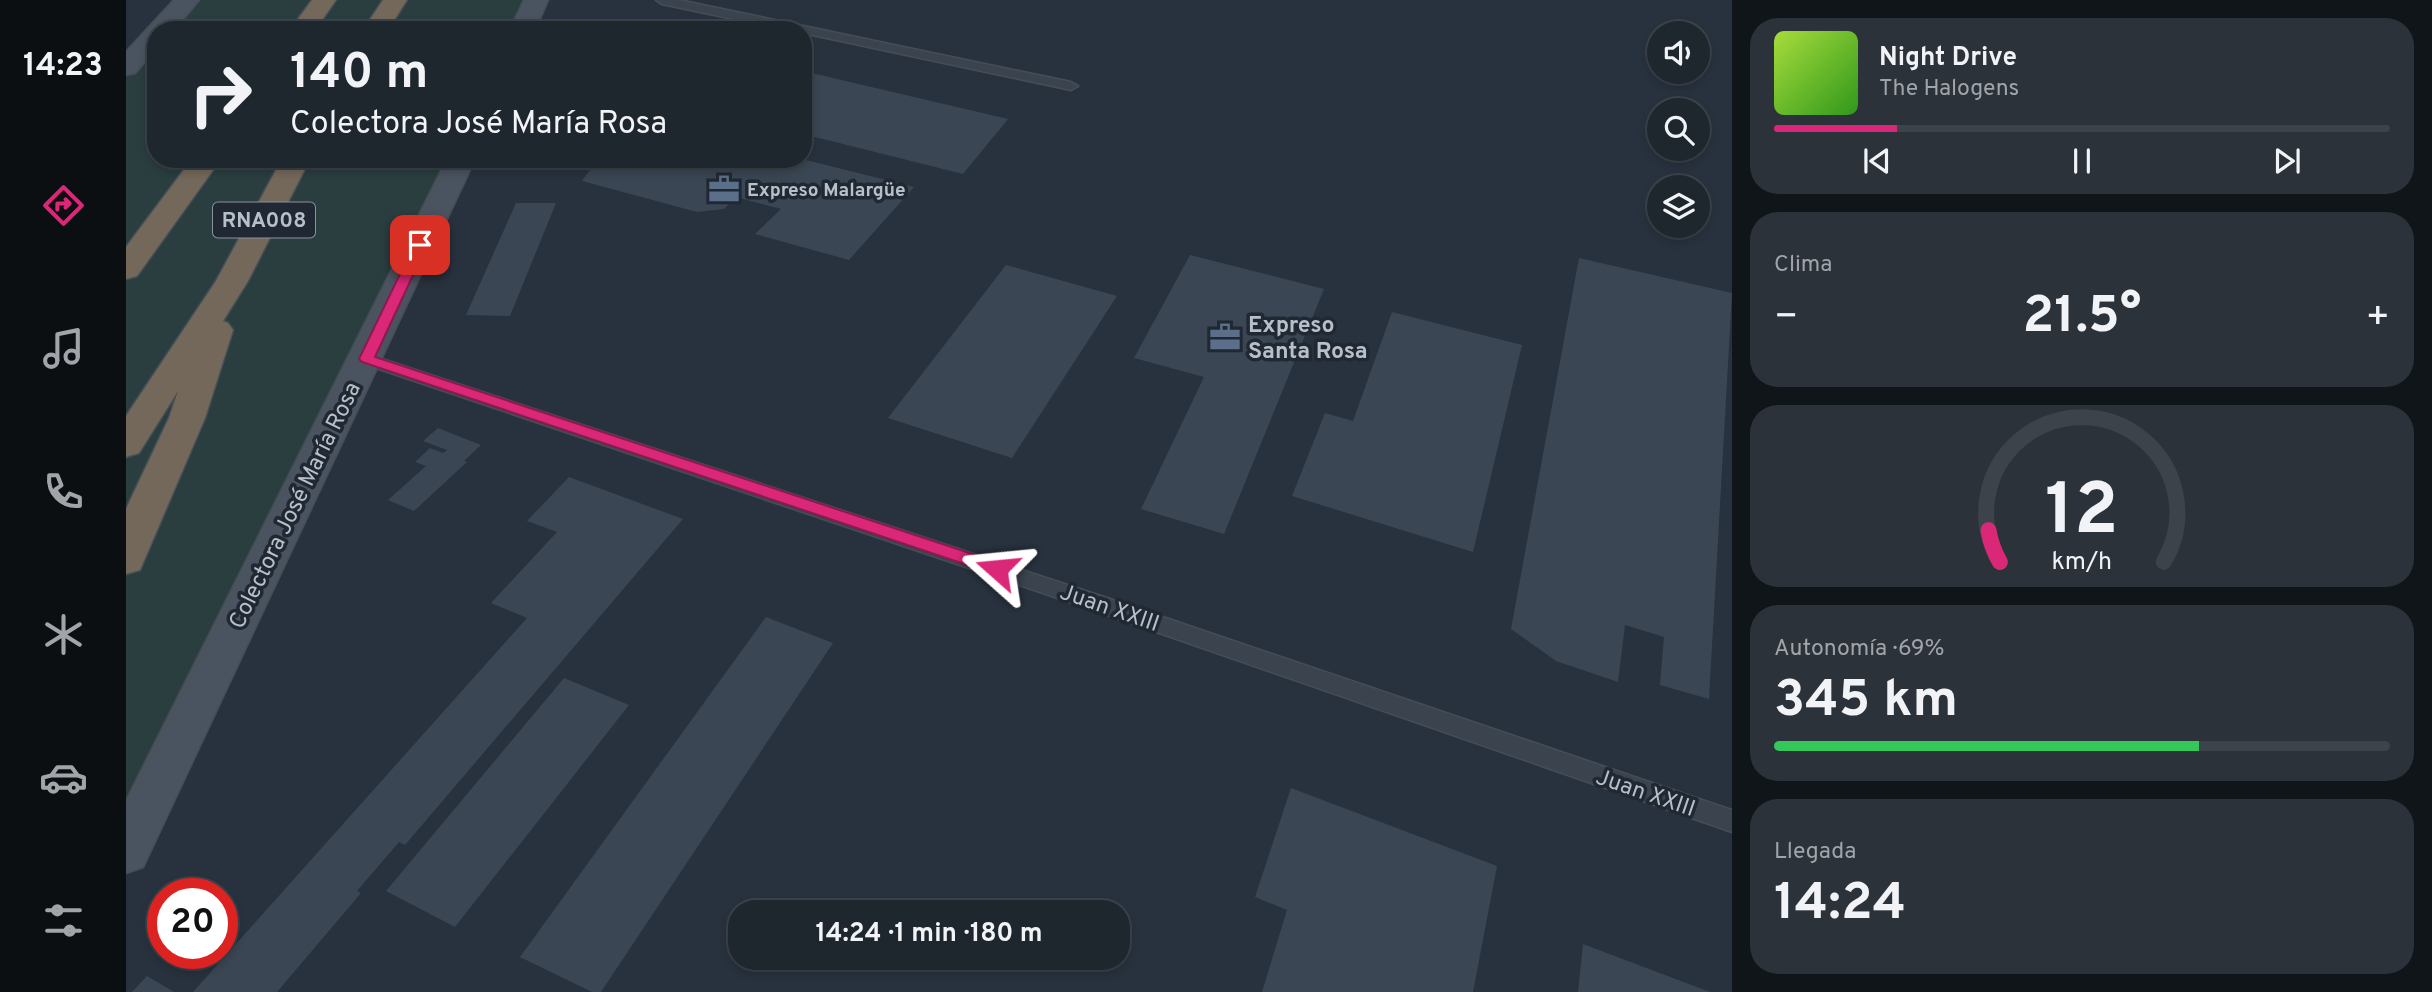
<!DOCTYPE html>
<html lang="es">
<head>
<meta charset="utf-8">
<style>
	:root { --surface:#1e262e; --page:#2b323a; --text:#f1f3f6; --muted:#a1a5aa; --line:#3c434a; --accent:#db2777 }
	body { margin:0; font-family:Overpass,sans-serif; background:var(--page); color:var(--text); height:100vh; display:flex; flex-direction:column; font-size:26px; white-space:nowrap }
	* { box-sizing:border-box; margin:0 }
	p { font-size:23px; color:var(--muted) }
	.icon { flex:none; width:38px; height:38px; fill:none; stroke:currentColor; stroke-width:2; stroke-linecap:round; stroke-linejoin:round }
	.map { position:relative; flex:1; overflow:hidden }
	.details { display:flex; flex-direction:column; gap:18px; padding:18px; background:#101519; width:700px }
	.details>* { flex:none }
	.guide { position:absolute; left:21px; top:21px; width:665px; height:147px; border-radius:28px; box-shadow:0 4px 10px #0003,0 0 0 2px var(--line); background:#1e262e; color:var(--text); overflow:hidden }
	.controls { position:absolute; left:1521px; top:21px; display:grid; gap:14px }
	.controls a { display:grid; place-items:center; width:63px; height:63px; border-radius:50%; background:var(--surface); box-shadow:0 4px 10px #0003,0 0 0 2px var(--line); font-size:35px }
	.speed { position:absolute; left:21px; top:878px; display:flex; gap:14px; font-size:35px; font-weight:700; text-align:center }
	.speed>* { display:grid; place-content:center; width:91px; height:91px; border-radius:50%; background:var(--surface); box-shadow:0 4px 10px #0003,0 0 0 2px var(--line); line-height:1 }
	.speed .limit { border:10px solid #d22; background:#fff; color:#111 }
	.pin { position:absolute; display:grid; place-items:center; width:60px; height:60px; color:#fff; margin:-30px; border-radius:14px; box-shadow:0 4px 10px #0006 }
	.me { position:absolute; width:77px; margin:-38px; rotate:288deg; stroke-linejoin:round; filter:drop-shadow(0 0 5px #0008) }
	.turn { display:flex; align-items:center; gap:24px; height:147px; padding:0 28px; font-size:32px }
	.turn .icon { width:91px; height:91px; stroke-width:2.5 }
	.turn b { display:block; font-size:49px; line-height:60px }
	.big { font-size:52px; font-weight:700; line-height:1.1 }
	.details .card { flex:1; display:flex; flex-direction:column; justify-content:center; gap:10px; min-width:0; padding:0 24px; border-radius:28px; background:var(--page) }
	.details .dial { align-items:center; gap:0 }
	.dial svg { height:182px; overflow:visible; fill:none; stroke:var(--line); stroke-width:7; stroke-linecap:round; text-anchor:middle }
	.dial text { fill:var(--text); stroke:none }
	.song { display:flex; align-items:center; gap:21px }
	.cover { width:84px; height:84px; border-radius:10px; background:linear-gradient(135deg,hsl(80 70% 55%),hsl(110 70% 35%)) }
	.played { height:7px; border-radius:4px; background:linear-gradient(90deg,var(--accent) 20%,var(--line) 20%) }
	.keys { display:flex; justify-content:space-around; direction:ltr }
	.heat { display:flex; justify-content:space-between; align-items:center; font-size:38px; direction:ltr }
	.charge { height:10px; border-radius:5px; background:linear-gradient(90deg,#34c759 69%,var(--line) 0) }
	.trip { position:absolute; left:602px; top:900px; width:402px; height:70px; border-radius:28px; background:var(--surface); box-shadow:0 4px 10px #0003,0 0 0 2px var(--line); font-weight:700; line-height:70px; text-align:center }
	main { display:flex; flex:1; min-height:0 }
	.menu { display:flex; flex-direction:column; width:126px; justify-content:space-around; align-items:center; background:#0c0f12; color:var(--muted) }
	.menu .icon { width:49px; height:49px }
	.menu .current { color:var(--accent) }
	.menu b { font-size:32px; color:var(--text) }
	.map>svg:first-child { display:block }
	.green { fill:#2a3d3f }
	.building { fill:#3a4653 }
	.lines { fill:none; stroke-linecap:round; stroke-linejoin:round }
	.service-casing { stroke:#454d57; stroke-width:3 }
	.secondary-casing { stroke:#454d57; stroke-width:3 }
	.motorway-casing { stroke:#464f58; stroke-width:3 }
	.service { fill:#3b444e; fill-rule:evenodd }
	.secondary { fill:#4a5360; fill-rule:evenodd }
	.motorway { fill:#736859; fill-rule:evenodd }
	.route { fill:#db2777; stroke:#8e194d; stroke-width:2 }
	.labels { text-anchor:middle; stroke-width:7; stroke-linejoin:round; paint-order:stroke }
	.far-poi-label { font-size:19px; font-weight:bold; fill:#b8bfc8; stroke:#202933; text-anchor:start }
	.shield { fill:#202933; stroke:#8a929b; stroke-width:2 }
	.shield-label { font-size:21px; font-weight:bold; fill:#b8bfc8 }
	.poi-label { font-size:23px; font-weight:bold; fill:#b8bfc8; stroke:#202933; text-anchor:start }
	.street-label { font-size:23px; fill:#b8bfc8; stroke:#202933 }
</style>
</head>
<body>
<main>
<nav class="menu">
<b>14:23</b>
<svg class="icon current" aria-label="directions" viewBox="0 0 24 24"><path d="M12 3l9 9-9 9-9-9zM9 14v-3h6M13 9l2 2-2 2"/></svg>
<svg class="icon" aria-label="music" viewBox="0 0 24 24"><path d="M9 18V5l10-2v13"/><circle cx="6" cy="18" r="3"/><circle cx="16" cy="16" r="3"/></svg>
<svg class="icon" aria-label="phone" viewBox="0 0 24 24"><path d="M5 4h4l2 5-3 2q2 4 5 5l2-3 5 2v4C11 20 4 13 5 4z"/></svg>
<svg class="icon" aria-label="climate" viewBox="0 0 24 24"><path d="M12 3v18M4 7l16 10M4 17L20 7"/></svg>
<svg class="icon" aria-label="car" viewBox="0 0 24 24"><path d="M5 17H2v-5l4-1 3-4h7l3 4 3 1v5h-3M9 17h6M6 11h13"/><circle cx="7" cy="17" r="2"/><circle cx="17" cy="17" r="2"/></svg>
<svg class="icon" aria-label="filters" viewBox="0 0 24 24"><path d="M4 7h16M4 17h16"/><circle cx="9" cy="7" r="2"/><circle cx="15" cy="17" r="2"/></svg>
</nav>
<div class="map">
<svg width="1606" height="992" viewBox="0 0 1606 992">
	<rect width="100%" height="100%" fill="#28323e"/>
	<!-- green -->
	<path class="green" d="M 61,0 L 410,0 L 396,30 L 34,30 Z
		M 30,34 L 30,159 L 335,159 L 0,851 L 0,67 Z"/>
	<!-- building -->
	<path class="building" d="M 468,22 L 497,29 L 497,30 L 465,30 Z
		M 677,71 L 882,119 L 837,174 L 677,134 Z
		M 465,159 L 676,159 L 788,187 L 723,260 L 629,234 L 655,209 L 610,197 L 598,209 L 571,212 L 456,181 L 463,171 L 473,163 Z
		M 390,203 L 430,203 L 384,316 L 340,315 Z
		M 1064,255 L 1198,289 L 1098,534 L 1015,509 L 1078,377 L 1008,358 Z
		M 1453,258 L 1606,293 L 1583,699 L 1534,685 L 1538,637 L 1499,625 L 1492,682 L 1430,661 L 1385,629 Z
		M 880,265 L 991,296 L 886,458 L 762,418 Z
		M 1266,312 L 1396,345 L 1347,552 L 1166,496 L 1199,413 L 1227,421 Z
		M 312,428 L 355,445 L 338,461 L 341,462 L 288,511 L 262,500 L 300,466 L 289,462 L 304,448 L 317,453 L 321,450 L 297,441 Z
		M 443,477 L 557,519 L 279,845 L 273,842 L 231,891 L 235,893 L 151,992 L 67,992 L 401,618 L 365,603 L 431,532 L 401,521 Z
		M 640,617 L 707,643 L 475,992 L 466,992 L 394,957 Z
		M 438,678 L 503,705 L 329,927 L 260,891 Z
		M 1165,788 L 1371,866 L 1347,992 L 1136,992 L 1161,910 L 1129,897 Z
		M 1457,944 L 1584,992 L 1452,992 Z
		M 21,976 L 48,992 L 6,992 Z"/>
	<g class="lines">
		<defs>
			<path id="service" d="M 530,0 L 553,0 L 945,82 L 952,86 L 945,90 L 677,33 L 677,30 L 660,30 L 536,4 Z
				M 241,354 L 981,598 L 1606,810 L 1606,832 L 967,610 L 235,363 L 232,359 Z"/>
			<path id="secondary" d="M 48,0 L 73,0 L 48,30 L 30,30 L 30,49 L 9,73 L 0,75 L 0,52 Z
				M 398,0 L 422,0 L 409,30 L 384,30 Z
				M 321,159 L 349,159 L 17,867 L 0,873 L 0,801 Z"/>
			<path id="motorway" d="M 186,0 L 210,0 L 189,30 L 164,30 Z
				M 257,0 L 281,0 L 262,30 L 237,30 Z
				M 66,159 L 95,159 L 11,276 L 0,279 L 0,247 Z
				M 156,159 L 184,159 L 122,281 L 97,321 L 102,323 L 107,330 L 79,418 L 14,570 L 0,574 L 0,509 L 43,418 L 52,391 L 13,453 L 0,457 L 0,416 L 90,281 Z"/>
		</defs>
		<!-- service casing -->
		<use href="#service" class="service-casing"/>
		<!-- secondary casing -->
		<use href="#secondary" class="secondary-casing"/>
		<!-- motorway casing -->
		<use href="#motorway" class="motorway-casing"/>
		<!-- service -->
		<use href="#service" class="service"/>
		<!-- secondary -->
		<use href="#secondary" class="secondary"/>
		<!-- motorway -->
		<use href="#motorway" class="motorway"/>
	</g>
	<!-- route -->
	<path class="route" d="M 294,241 L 301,245 L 249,357 L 877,564 L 879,569 L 877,573 L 865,573 L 236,362 L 233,359 L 288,245 Z"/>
	<!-- icons -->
	<defs>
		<symbol id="office-bare" viewBox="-9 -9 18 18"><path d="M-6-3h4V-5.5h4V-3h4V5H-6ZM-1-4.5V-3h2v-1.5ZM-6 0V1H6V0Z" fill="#5c6f8a" stroke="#202933" stroke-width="2.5" paint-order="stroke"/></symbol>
	</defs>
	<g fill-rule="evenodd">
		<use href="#office-bare" x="576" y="167" width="44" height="44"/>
		<use href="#office-bare" x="1077" y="315" width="44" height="44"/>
	</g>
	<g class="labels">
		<!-- far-poi labels -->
		<g class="far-poi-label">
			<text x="621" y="196">Expreso Malargüe</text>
		</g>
		<!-- shield labels -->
		<rect class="shield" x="87" y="202.5" width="102" height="35" rx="5"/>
		<g class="shield-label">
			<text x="138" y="227">RNA008</text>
		</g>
		<!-- poi labels -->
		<g class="poi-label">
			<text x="1122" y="332">Expreso<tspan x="1122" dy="26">Santa Rosa</tspan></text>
		</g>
		<!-- street labels -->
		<g class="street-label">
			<text transform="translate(168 505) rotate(-64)" y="8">Colectora José María Rosa</text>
			<text transform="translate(984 607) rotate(19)" y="8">Juan XXIII</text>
			<text transform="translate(1520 792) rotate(19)" y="8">Juan XXIII</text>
		</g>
	</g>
</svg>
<div class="controls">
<a><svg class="icon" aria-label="sound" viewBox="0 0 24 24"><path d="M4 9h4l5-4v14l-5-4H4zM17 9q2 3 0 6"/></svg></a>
<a><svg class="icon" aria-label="search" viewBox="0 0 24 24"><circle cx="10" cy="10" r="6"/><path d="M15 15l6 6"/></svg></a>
<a><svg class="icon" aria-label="layers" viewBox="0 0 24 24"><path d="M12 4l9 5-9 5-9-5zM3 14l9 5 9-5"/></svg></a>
</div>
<div class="speed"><div class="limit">20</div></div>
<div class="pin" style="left:294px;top:245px;background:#d93025"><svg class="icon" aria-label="arrive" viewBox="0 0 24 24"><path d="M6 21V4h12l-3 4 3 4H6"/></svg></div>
<svg class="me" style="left:871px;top:569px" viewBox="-20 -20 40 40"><path d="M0-17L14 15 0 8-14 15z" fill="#db2777" stroke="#fff" stroke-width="4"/></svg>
<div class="trip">14:24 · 1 min · 180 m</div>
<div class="guide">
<div class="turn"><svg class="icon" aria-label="right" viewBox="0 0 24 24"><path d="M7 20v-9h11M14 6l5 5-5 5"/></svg><div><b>140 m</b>Colectora José María Rosa</div></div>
</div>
</div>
<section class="details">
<div class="card">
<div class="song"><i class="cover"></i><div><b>Night Drive</b><p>The Halogens</p></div></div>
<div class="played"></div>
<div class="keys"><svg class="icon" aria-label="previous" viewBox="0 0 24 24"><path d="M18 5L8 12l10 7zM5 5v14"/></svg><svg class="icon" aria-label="pause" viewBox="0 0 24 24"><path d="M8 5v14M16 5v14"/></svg><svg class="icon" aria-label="next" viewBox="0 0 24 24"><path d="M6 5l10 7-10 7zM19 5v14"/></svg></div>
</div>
<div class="card"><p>Clima</p>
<div class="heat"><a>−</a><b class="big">21.5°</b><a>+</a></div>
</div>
<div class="card dial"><svg viewBox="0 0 100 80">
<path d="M14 69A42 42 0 1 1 86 69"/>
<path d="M14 69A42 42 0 0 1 9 55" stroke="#db2777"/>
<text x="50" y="56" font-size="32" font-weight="700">12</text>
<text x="50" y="72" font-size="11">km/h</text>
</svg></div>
<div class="card"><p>Autonomía · 69%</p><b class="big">345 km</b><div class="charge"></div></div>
<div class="card"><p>Llegada</p><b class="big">14:24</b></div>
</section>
</main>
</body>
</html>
